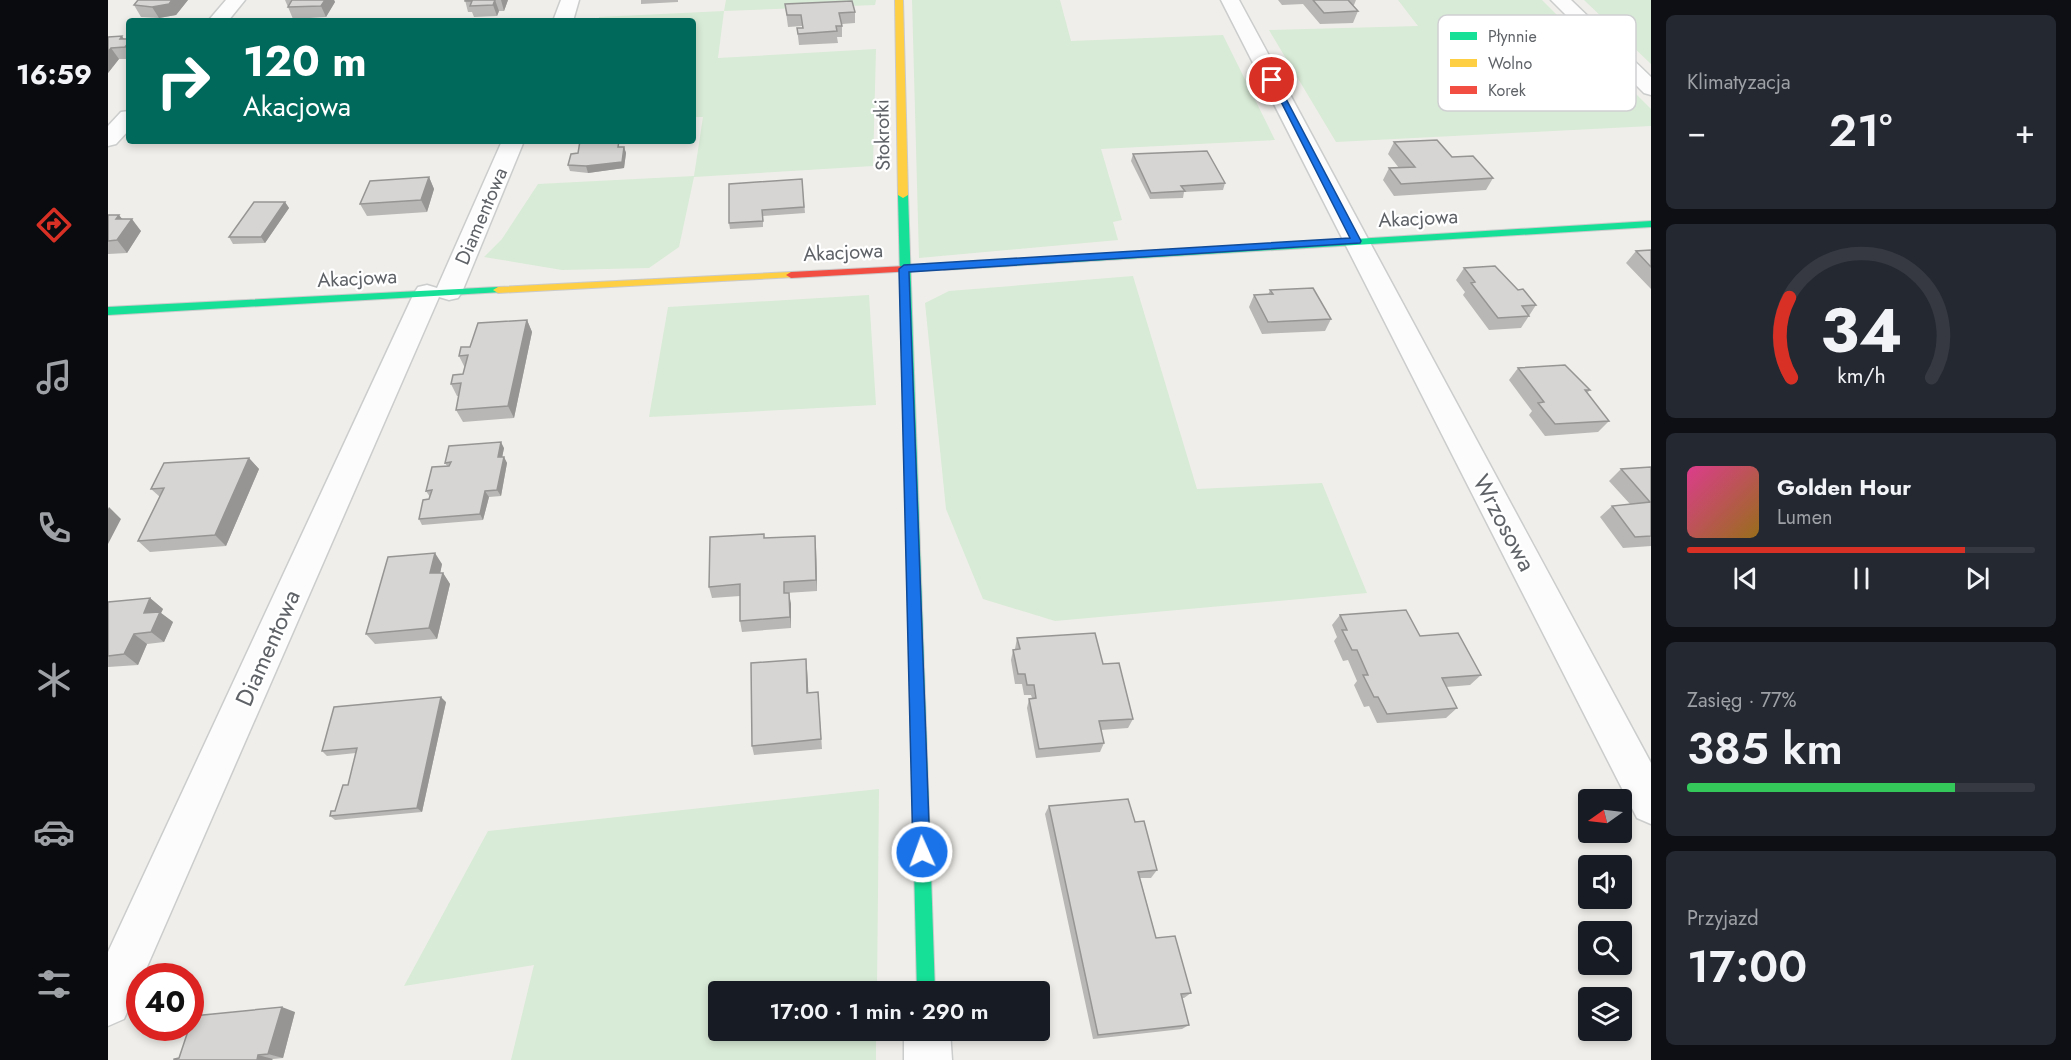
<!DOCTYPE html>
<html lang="pl">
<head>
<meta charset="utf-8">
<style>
	:root { --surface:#171b24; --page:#242831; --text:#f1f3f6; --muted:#9ea1a6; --line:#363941; --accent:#d93025 }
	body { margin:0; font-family:Jost,sans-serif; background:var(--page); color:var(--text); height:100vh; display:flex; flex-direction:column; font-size:22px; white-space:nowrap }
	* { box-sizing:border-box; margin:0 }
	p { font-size:20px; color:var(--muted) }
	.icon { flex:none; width:33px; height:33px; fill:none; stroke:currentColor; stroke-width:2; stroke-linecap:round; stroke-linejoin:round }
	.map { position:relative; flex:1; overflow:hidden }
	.side { display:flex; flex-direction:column; gap:15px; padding:15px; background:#0d0f14; width:420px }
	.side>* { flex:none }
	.hud { position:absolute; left:18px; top:18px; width:570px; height:126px; border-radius:6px; box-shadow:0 3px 9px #0003; background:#00695c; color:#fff; overflow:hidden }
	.needle { width:39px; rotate:256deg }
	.controls { position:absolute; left:1470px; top:789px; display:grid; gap:12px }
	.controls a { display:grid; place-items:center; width:54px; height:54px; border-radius:6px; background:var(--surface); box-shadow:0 3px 9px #0003; font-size:30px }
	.speed { position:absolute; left:18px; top:963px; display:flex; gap:12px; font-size:30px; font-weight:700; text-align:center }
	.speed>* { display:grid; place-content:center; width:78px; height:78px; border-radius:50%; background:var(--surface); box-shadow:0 3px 9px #0003; line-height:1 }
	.speed .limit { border:9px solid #d22; background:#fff; color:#111 }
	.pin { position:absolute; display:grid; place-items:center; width:51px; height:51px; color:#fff; margin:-26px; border:3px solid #fff; border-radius:50%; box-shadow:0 2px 6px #0007 }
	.me { position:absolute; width:66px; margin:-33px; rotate:358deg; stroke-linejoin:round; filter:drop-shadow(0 0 4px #0008) }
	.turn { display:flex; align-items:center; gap:21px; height:126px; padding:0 18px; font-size:27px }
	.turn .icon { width:78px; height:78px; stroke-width:2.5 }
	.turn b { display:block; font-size:42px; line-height:51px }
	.big { font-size:45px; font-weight:600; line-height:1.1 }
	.side .tile { flex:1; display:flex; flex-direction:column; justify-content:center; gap:9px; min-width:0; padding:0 21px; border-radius:9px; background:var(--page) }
	.side .dial { align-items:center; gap:0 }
	.dial svg { height:156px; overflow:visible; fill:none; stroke:var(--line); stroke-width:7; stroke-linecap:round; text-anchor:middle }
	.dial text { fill:var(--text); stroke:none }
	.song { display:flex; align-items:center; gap:18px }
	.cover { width:72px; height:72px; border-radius:9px; background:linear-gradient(135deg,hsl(330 70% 55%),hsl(40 70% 35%)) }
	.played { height:6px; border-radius:3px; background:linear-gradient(90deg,var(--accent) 80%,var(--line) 80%) }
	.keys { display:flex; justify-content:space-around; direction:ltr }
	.heat { display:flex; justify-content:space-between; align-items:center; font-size:33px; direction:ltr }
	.charge { height:9px; border-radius:4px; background:linear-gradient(90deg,#34c759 77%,var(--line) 0) }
	.trip { position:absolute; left:600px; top:981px; width:342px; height:60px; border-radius:6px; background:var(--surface); box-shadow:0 3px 9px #0003; font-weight:600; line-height:60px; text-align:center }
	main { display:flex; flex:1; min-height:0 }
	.dock { display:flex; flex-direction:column; width:108px; justify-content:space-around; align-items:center; background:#090b0e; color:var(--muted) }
	.dock .icon { width:42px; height:42px }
	.dock .selected { color:var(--accent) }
	.dock b { font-size:27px; color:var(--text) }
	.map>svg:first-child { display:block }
	.green { fill:#d8ebd6 }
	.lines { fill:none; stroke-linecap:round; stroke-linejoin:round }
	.street-casing { stroke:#cbcccc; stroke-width:3 }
	.fast-casing { stroke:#cacacb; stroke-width:2 }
	.slow-casing { stroke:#cacacb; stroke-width:2 }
	.jam-casing { stroke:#cacacb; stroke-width:2 }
	.street { fill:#fdfcfc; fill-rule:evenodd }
	.fast { fill:#16e098; fill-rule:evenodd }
	.slow { fill:#ffcf43; fill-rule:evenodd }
	.jam { fill:#f24e42; fill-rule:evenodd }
	.wall { fill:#b8b7b5 }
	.shaded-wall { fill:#969594 }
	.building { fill:#d6d5d3; stroke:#969594; stroke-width:1.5 }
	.route { fill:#1a73e8; stroke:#114b97; stroke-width:1.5 }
	.labels { text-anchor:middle; stroke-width:4.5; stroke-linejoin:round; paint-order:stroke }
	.far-street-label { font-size:20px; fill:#5f6368; stroke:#fff }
	.street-label { font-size:24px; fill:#5f6368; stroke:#fff }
	.key { fill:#fff; stroke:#cfd0d2; stroke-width:1.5 }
	.key-label { font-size:16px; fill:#5f6368 }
</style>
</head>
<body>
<main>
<nav class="dock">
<b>16:59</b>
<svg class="icon selected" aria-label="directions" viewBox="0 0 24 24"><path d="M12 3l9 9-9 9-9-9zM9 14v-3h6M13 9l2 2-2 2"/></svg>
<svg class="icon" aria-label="music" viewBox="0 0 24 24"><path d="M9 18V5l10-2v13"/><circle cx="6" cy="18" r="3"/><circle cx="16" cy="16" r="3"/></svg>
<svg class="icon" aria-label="phone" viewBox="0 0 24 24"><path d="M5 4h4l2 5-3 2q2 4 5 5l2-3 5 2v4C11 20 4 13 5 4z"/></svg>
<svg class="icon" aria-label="climate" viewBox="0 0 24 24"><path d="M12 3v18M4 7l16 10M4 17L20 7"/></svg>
<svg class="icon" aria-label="car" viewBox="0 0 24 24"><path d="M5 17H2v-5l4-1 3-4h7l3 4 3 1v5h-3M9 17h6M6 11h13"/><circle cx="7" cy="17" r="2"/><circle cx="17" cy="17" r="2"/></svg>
<svg class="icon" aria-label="filters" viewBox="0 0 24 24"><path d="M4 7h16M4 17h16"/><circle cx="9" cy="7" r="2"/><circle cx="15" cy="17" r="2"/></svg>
</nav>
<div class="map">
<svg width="1543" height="1060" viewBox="0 0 1543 1060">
	<rect width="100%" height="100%" fill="#efeeea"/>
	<!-- green -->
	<path class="green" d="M 618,0 L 768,0 L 767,5 L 616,11 L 610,58 L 768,49 L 765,166 L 586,177 L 571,247 L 541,268 L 454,270 L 376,257 L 394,239 L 430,184 L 586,176 L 595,117 L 585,117 L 585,21 L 490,21 L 491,17 L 616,11 Z
		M 804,0 L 952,0 L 963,41 L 1115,35 L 1167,140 L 993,149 L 1014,220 L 1005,222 L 1010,240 L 811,258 Z
		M 1290,0 L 1434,0 L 1543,109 L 1543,126 L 1228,142 L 1161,30 L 1310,26 Z
		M 1476,0 L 1543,0 L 1543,64 Z
		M 1025,276 L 1089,489 L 1214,483 L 1259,593 L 947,621 L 875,599 L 838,509 L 817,303 L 841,291 Z
		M 761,295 L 768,405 L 541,417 L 560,307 Z
		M 771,789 L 769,991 L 610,992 L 610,1030 L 768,1031 L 768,1060 L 403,1060 L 426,965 L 296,986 L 380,831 Z"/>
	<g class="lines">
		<defs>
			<path id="street" d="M 118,0 L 137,0 L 120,21 L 100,21 Z
				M 453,0 L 471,0 L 465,21 L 445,21 Z
				M 1113,0 L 1131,0 L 1543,763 L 1543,824 L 1529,818 Z
				M 1443,0 L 1463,0 L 1543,77 L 1543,95 L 1536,93 Z
				M 21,111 L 21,130 L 8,144 L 0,146 L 0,126 L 13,112 Z
				M 394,141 L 416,141 L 354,292 L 350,298 L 341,300 L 331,297 L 35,976 L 32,976 L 32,984 L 16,1019 L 0,1026 L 0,952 L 306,293 L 310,287 L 319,285 L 329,288 Z
				M 796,1030 L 842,1030 L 844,1060 L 796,1060 Z"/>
			<path id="fast" d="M 795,192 L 800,195 L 827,992 L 809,992 L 790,195 Z
				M 1543,221 L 1543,227 L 836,270 L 831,267 L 836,264 Z
				M 390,287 L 394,288 L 394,292 L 0,315 L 0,307 Z"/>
			<path id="slow" d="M 787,0 L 795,0 L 800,195 L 795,198 L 790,195 Z
				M 683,272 L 688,275 L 687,277 L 390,293 L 385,290 L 390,287 Z"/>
			<path id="jam" d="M 836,264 L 840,265 L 840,269 L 683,278 L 678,275 L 683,272 Z"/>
		</defs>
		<!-- street casing -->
		<use href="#street" class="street-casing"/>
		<!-- fast casing -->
		<use href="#fast" class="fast-casing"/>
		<!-- slow casing -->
		<use href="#slow" class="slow-casing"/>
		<!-- jam casing -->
		<use href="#jam" class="jam-casing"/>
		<!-- street -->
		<use href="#street" class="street"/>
		<!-- fast -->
		<use href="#fast" class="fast"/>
		<!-- slow -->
		<use href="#slow" class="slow"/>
		<!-- jam -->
		<use href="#jam" class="jam"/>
	</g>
	<!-- wall -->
	<path class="wall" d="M 30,0 L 80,0 L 68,15 L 51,18 L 33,17 L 26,5 Z
		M 177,0 L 226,0 L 227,2 L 218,17 L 185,19 Z
		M 357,0 L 400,0 L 396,11 L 391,11 L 389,16 L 366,17 L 364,12 L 360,12 Z
		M 533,0 L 570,0 L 570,2 L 533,4 Z
		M 1170,0 L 1248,0 L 1246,5 L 1244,5 L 1250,11 L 1245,23 L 1212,24 L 1195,4 L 1174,5 Z
		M 677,4 L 747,12 L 747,23 L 734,24 L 734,37 L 729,37 L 730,43 L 691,45 L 689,28 L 694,28 L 694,26 L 680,27 Z
		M 0,37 L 21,39 L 21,59 L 11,59 L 0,73 Z
		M 1286,142 L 1344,157 L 1385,178 L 1378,190 L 1286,196 L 1275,180 L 1281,168 L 1291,168 L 1280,154 Z
		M 516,147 L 518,153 L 516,168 L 480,173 L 462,171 L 460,165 L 470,153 Z
		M 1025,154 L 1117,183 L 1115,190 L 1076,192 L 1075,198 L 1042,199 L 1023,161 Z
		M 321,177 L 326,189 L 319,212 L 259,216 L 252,204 Z
		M 694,179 L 697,213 L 655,216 L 655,227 L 622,229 L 621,223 Z
		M 177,202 L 181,208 L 157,243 L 125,244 L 121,237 Z
		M 0,215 L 15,219 L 33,231 L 19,253 L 0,254 Z
		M 1543,250 L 1543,289 L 1518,263 L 1528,251 Z
		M 1356,268 L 1410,290 L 1428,305 L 1413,328 L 1381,330 L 1355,295 L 1357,292 L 1348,280 Z
		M 1162,290 L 1223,319 L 1217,331 L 1154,334 L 1141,307 L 1146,295 L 1160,295 Z
		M 419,320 L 424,332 L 406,418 L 355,422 L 348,410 L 351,396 L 349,396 L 343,384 L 355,374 L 357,368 L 351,356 L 362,347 Z
		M 1410,368 L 1482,390 L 1479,393 L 1501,421 L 1490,432 L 1437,436 L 1421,415 L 1424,411 L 1401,380 Z
		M 396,448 L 394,457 L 396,457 L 399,463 L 393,496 L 381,497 L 375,520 L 314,525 L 311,519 L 322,497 L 318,491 L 339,466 L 337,463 Z
		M 141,458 L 151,469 L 118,546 L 42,552 L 30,541 L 52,497 L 43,489 Z
		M 1543,467 L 1543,546 L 1515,548 L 1492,517 L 1504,506 L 1522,504 L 1501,481 L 1513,469 Z
		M 657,538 L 708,547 L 709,591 L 678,593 L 683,604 L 683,628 L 634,632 L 632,621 L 632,596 L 604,598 L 601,587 Z
		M 334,564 L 332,573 L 335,573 L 342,584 L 329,639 L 267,644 L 258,634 Z
		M 42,598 L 55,609 L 53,613 L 65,622 L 56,642 L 39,644 L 30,665 L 0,667 L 0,602 Z
		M 1232,615 L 1312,636 L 1373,675 L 1362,685 L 1338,687 L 1349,708 L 1338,718 L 1269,723 L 1261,706 L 1256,707 L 1246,685 L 1249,681 L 1240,660 L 1235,661 L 1226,641 L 1229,637 L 1224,625 Z
		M 909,638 L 995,664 L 1025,719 L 1020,728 L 993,730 L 996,743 L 992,752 L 928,758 L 919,708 L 921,699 L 924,698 L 923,695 L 916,695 L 914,684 L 907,684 L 903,660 L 905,650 L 907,649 Z
		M 699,669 L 700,693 L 710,692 L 714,749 L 646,755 L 644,746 Z
		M 338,702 L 314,812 L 227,820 L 222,816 L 227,811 L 240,785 L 248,753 L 219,756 L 214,751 Z
		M 941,806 L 1027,822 L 1049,870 L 1043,878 L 1032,878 L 1048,938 L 1083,993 L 1076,998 L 1074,998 L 1081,1025 L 1074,1029 L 985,1039 L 937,814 Z
		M 187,1012 L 175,1058 L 165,1059 L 71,1058 Z"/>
	<!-- shaded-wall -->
	<path class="shaded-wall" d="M 64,0 L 80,0 L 68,15 L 51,18 L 44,7 Z
		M 215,0 L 226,0 L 227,2 L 218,17 L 213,6 Z
		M 387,0 L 391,11 L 389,16 L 385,5 Z
		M 393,0 L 400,0 L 396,11 Z
		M 14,36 L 19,44 L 21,42 L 21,53 L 12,39 Z
		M 3,48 L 11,59 L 0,73 L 0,52 Z
		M 516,147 L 518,153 L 516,168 L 480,173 L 478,166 Z
		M 321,177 L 326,189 L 319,212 L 313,200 Z
		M 177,202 L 181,208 L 157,243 L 153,237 Z
		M 11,215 L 19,225 L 24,219 L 33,231 L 19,253 L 9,240 L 8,219 Z
		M 419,320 L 424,332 L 406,418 L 400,406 Z
		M 393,442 L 396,448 L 393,463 L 390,457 Z
		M 396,457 L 399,463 L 393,496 L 389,490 Z
		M 141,458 L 151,469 L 118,546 L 107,535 Z
		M 377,491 L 381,497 L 375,520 L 372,514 Z
		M 1,507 L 13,519 L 0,544 L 0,509 Z
		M 707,536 L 708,547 L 709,591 L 708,580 Z
		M 327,553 L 334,564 L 330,584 L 322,573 Z
		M 335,573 L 342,584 L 329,639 L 321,628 Z
		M 681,593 L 683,604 L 683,628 L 682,617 Z
		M 42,598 L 55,609 L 53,613 L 65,622 L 56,642 L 43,632 L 36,613 Z
		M 26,634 L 39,644 L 30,665 L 16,654 Z
		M 698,659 L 699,669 L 701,703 L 699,693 Z
		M 333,697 L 338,702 L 314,812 L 309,808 Z
		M 174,1007 L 187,1012 L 175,1058 L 160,1054 Z
		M 150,1055 L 165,1059 L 164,1060 L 149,1060 Z"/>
	<!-- building -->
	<path class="building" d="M 30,0 L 64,0 L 61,4 L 44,7 L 26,5 Z
		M 184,0 L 217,0 L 213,6 L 180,7 Z
		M 357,0 L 387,0 L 385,5 L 362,6 L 364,1 L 357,1 Z
		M 1205,0 L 1240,0 L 1250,11 L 1216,13 Z
		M 744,1 L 747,12 L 731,13 L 734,26 L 728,26 L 729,31 L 690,34 L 689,28 L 695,28 L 693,15 L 679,15 L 677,4 Z
		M 14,36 L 12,39 L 21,39 L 21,42 L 17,47 L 3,48 L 0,52 L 0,37 Z
		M 1329,140 L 1344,157 L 1365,156 L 1385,178 L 1293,184 L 1281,168 L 1307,167 L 1286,142 Z
		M 472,141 L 511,141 L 510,147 L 516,147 L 514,162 L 478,166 L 460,165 L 463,154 L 470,153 Z
		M 1099,151 L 1117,183 L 1073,186 L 1077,191 L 1043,193 L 1025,154 Z
		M 321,177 L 313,200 L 252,204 L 262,181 Z
		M 694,179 L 696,207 L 654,210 L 655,221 L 621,223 L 621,184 Z
		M 146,202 L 177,202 L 153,237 L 121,237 Z
		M 0,215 L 11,215 L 8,219 L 24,219 L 9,240 L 0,241 Z
		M 1543,250 L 1543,267 L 1528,251 Z
		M 1387,266 L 1410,290 L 1415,289 L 1428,305 L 1414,306 L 1421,316 L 1390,318 L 1363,283 L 1367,282 L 1356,268 Z
		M 1205,288 L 1223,319 L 1160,322 L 1146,295 L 1165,294 L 1162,290 Z
		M 419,320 L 400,406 L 348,410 L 353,383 L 343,384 L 345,375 L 355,374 L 360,355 L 351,356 L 353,347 L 362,347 L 370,323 Z
		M 1457,365 L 1482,390 L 1477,390 L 1501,421 L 1447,424 L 1430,403 L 1436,402 L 1410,368 Z
		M 393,442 L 390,457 L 396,457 L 389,490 L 377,491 L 372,514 L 311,519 L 315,500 L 321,499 L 324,490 L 318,491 L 324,467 L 341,466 L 343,462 L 337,463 L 341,446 Z
		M 141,458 L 107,535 L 30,541 L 56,488 L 43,489 L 56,463 Z
		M 1543,467 L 1543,536 L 1527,537 L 1504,506 L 1542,502 L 1513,469 Z
		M 656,534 L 656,538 L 707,536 L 708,580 L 676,582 L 676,593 L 681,593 L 682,617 L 632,621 L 632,584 L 601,587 L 602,537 Z
		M 327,553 L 322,573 L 335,573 L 321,628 L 258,634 L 280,557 Z
		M 42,598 L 36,613 L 52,612 L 43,632 L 26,634 L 16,654 L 0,656 L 0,602 Z
		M 1298,610 L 1312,636 L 1350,633 L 1373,675 L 1334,678 L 1349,708 L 1279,714 L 1270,697 L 1266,697 L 1255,675 L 1260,675 L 1249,650 L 1244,650 L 1234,630 L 1239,630 L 1232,615 Z
		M 987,633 L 995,664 L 1011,663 L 1025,719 L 991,721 L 996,743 L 931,749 L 921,699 L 928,698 L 926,685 L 919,685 L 917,674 L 910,674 L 905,650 L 912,649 L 909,638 Z
		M 698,659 L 699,693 L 710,692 L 713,739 L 644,746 L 643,663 Z
		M 333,697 L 309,808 L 222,816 L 223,811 L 227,811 L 235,785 L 240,785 L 249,748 L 214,751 L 226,707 Z
		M 1020,799 L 1027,822 L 1036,821 L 1049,870 L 1030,872 L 1048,938 L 1067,936 L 1083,993 L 1073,994 L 1081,1025 L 990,1035 L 941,806 Z
		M 174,1007 L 160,1054 L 150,1055 L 149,1060 L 66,1060 L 66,1059 L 71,1058 L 81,1028 L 82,1028 L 85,1016 Z"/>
	<!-- route -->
	<path class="route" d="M 1161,78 L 1168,80 L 1253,241 L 1252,243 L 801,272 L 822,852 L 820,858 L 814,860 L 807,858 L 805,852 L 791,269 L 796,265 L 1242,238 Z"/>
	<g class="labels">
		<!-- far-street labels -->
		<g class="far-street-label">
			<text transform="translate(774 135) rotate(-91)" y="7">Stokrotki</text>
			<text transform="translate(373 216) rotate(-67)" y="7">Diamentowa</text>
			<text transform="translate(1310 218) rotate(-3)" y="7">Akacjowa</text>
			<text transform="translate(735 252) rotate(-3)" y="7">Akacjowa</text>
			<text transform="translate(249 278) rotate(-3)" y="7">Akacjowa</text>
		</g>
		<!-- street labels -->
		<g class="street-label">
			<text transform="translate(1396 523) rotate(62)" y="8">Wrzosowa</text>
			<text transform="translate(160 648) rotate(-66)" y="8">Diamentowa</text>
		</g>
	</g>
	<!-- legend -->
	<rect x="1330" y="15" width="198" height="96" rx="9" class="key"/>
	<rect x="1342" y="32" width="27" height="8" fill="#16e098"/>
	<rect x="1342" y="59" width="27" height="8" fill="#ffcf43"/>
	<rect x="1342" y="86" width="27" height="8" fill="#f24e42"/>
	<g class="key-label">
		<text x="1380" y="42">Płynnie</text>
		<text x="1380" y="69">Wolno</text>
		<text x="1380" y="96">Korek</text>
	</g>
</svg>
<div class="controls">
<a><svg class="needle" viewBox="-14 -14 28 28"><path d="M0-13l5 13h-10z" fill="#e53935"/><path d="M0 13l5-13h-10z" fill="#9ea1a6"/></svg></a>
<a><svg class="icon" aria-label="sound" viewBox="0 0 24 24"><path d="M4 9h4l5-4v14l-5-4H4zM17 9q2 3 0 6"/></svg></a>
<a><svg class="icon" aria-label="search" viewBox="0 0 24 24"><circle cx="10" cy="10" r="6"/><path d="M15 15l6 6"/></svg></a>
<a><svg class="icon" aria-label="layers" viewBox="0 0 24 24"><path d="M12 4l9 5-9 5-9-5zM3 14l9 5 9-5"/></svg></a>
</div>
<div class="speed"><div class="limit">40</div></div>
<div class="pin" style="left:1164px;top:80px;background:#d93025"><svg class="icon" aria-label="arrive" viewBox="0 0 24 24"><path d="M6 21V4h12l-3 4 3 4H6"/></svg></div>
<svg class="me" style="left:814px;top:852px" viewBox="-20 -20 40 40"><circle r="17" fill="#1a73e8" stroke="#fff" stroke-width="3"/><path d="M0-11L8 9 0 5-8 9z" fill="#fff"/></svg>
<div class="trip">17:00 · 1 min · 290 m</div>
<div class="hud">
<div class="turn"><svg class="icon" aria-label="right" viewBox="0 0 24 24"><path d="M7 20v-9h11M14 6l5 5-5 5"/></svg><div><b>120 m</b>Akacjowa</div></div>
</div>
</div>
<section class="side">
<div class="tile"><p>Klimatyzacja</p>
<div class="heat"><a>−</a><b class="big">21°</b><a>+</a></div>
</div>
<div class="tile dial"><svg viewBox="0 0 100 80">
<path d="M14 69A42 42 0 1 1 86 69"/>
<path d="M14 69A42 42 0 0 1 13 28" stroke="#d93025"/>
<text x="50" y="56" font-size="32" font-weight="700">34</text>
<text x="50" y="72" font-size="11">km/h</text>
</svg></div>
<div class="tile">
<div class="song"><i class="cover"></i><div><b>Golden Hour</b><p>Lumen</p></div></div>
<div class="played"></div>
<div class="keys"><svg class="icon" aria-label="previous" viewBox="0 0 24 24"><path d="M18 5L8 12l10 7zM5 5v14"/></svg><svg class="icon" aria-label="pause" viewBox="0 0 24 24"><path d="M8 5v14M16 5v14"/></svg><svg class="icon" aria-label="next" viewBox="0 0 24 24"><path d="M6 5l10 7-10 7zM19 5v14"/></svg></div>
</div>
<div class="tile"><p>Zasięg · 77%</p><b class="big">385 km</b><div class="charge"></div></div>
<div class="tile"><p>Przyjazd</p><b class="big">17:00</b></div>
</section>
</main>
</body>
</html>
